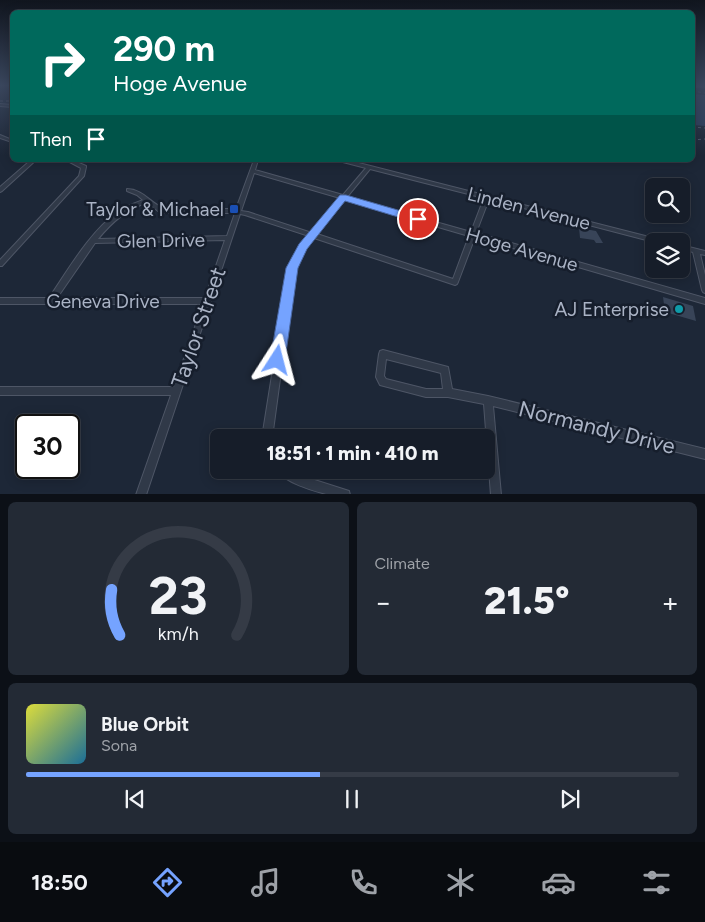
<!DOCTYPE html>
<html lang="en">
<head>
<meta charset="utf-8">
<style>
	:root { --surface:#161d29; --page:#232a35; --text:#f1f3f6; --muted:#9ea2a8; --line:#353b46; --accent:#75a3ff }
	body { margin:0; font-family:Figtree,sans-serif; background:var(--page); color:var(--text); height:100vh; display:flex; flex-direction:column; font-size:19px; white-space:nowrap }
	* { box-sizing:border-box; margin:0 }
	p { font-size:16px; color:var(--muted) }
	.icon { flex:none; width:28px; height:28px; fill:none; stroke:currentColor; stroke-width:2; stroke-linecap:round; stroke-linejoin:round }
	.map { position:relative; height:494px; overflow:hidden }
	.panel { display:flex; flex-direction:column; gap:8px; padding:8px; background:#0c1017; flex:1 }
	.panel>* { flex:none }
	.hud { position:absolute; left:10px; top:10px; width:685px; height:152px; border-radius:8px; box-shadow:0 2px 12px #0003,0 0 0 1px var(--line); background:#00695c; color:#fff; overflow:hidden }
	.tools { position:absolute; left:645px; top:178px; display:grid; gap:10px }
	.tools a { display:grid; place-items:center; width:45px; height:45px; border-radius:8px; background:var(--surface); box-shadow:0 2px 12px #0003,0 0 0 1px var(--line); font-size:25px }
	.speed { position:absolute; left:15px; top:414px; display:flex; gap:10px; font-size:25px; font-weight:700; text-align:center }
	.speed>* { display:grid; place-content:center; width:65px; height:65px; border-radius:50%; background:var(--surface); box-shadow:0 2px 12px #0003,0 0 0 1px var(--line); line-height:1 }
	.speed .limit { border:2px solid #111; border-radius:8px; background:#fff; color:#111 }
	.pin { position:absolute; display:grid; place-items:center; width:42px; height:42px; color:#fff; margin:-21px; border:2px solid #fff; border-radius:50%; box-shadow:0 1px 5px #0007 }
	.me { position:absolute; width:55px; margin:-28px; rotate:9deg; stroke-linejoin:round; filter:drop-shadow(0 0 4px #0008) }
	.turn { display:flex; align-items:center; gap:18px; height:105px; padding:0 20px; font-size:22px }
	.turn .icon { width:65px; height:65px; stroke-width:2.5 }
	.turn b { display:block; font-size:35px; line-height:42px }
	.then { display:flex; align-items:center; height:48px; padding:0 20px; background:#0003; gap:10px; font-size:19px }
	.big { font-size:38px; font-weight:800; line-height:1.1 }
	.panel .widget { flex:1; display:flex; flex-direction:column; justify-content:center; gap:8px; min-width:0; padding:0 18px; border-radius:8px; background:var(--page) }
	.panel .dial { align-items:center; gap:0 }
	.dial svg { height:130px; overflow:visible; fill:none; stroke:var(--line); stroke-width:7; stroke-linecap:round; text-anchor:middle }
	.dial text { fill:var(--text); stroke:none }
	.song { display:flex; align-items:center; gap:15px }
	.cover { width:60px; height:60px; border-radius:8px; background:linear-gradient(135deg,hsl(60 70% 55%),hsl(200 70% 35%)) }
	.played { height:5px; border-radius:2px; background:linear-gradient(90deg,var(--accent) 45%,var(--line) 45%) }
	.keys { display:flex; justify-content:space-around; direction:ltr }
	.heat { display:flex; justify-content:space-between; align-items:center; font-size:28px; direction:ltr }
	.panel .tiles { flex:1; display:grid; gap:8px; grid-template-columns:1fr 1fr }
	.widget:last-child { grid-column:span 2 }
	.trip { position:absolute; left:210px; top:429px; width:285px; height:50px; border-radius:8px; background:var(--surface); box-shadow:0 2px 12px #0003,0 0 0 1px var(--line); font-weight:800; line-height:50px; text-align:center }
	.tab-bar { display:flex; height:80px; justify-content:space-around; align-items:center; background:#090c10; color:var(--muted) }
	.tab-bar .icon { width:35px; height:35px }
	.tab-bar .current { color:var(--accent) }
	.tab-bar b { font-size:22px; color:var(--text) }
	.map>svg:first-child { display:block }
	.water { fill:#2c3e5e }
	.building { fill:#384458 }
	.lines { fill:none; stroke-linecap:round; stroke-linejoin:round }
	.minor-casing { stroke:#4e5666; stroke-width:2 }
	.major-casing { stroke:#3a4251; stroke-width:1 }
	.minor { fill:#303948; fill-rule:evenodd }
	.major { fill:#4e5768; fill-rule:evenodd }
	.rail { stroke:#525c6f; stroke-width:1; stroke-dasharray:3 3; stroke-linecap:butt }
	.route { fill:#75a3ff; stroke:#4c6aa6 }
	.transit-dot { fill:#1a4fb4; stroke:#161e2c; stroke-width:2 }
	.culture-dot { fill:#0f9aa8; stroke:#161e2c; stroke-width:2 }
	.labels { text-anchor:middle; stroke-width:5; stroke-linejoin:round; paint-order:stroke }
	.street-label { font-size:19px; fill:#aab3c5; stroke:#161e2c }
	.poi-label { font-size:19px; fill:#aab3c5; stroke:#161e2c; text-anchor:end }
	.near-street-label { font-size:22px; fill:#aab3c5; stroke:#161e2c }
</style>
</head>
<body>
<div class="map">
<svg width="705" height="495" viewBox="0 0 705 495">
	<rect width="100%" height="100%" fill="#1d2737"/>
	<!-- water -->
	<path class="water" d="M 692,94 L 705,95 L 705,126 L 693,125 Z"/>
	<!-- building -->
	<path class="building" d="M 579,228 L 596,231 L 603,243 L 596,243 L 594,240 L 580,238 Z
		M 663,297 L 693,306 L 696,321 L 665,312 Z"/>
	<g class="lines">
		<defs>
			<path id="minor" d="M 0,104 L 12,105 L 12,107 L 0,106 Z
				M 0,135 L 12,140 L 12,142 L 0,138 Z
				M 31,160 L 36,160 L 2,191 L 0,192 L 0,187 Z
				M 66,160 L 72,160 L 86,166 L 86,167 L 84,176 L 2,266 L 0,266 L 0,260 L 79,176 L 81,168 Z
				M 254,160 L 258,160 L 255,170 L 343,195 L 366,168 L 339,161 L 339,160 L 347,160 L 661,240 L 662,241 L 654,242 L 489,199 L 476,233 L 705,298 L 705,304 L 475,237 L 458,282 L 457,284 L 455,285 L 314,238 L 306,248 L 295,268 L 272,438 L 262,438 L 289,268 L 301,245 L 309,236 L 245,215 L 240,214 L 146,495 L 136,495 L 171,395 L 0,395 L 0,387 L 174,387 L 203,304 L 0,304 L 0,298 L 49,298 C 68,270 91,230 119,211 C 126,206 135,203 143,200 L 137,195 L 127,191 L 127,189 C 143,189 151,204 165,209 L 236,209 ZM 370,169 L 484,198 L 471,232 L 347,197 ZM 254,173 L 340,198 L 312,233 L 248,212 L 241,211 ZM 345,200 L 469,236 L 453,279 L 317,234 ZM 147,202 L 158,211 L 165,213 L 235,213 L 227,236 L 98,239 C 114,220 124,212 147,202 ZM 225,240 L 205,298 L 57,298 L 95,243 Z
				M 681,245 L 705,251 L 705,255 L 700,254 L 705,275 L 705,293 L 703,292 L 702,290 L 693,252 L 681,249 Z
				M 383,350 L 448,367 L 452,389 L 488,396 L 705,449 L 705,459 L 493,406 L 501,495 L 491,495 L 484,404 L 448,397 L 426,397 L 380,385 L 376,377 L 379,354 L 380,351 ZM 386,359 L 441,373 L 443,389 L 426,389 L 386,379 L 384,376 Z
				M 278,470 L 292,470 L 299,475 L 349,491 L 350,495 C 342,495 334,495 326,494 C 314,491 283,482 278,470 Z"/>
			<path id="major" d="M 692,86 L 705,86 L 705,88 L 692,87 Z"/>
		</defs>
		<!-- minor casing -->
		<use href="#minor" class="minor-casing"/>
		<!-- major casing -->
		<use href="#major" class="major-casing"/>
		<!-- minor -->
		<use href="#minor" class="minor"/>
		<!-- major -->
		<use href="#major" class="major"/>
		<!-- rail -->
		<path class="rail" d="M 692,91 L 705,93
			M 0,101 L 12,101
			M 692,127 L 705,128
			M 692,140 L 705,139"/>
	</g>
	<!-- sky -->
	<linearGradient id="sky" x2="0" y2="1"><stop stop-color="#10151e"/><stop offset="0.55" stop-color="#3a475e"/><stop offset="1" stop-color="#3a475e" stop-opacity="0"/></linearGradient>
	<rect width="705" height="155" fill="url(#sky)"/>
	<!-- route -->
	<path class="route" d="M 340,195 L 346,195 L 422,217 L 424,219 L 418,223 L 345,201 L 307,249 L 298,268 L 285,360 L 282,364 L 277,366 L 272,364 L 270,360 L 286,268 L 299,244 Z"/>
	<!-- markers -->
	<rect class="transit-dot" x="229" y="204" width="10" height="10" rx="2.5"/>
	<circle class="culture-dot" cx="679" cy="309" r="5"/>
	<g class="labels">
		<!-- street labels -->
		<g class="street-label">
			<text transform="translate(529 208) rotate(14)" y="7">Linden Avenue</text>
			<text transform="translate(161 240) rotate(-1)" y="7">Glen Drive</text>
			<text transform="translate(522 249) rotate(16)" y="7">Hoge Avenue</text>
			<text x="103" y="308">Geneva Drive</text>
		</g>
		<!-- poi labels -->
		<g class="poi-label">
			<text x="224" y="216">Taylor &amp; Michael</text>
			<text x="669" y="316">AJ Enterprise</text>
		</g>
		<!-- near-street labels -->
		<g class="near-street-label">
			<text transform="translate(198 327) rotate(-71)" y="8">Taylor Street</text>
			<text transform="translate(597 427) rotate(14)" y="8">Normandy Drive</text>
		</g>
	</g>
</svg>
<div class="tools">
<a><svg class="icon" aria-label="search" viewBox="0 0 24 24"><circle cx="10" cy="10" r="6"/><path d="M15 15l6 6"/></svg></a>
<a><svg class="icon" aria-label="layers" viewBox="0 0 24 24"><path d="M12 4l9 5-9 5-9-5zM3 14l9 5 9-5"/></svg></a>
</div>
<div class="speed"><div class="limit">30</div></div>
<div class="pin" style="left:418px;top:219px;background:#d93025"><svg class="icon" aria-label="arrive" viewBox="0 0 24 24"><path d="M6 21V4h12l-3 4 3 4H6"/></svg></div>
<svg class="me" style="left:277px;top:360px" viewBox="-20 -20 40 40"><path d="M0-17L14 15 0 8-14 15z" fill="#75a3ff" stroke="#fff" stroke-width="4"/></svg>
<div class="trip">18:51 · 1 min · 410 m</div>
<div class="hud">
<div class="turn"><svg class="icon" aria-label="right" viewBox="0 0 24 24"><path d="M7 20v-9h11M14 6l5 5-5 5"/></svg><div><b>290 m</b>Hoge Avenue</div></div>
<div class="then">Then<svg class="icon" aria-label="arrive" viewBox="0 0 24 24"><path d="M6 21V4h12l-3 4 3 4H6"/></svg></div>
</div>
</div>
<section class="panel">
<div class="tiles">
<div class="widget dial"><svg viewBox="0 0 100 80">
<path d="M14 69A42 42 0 1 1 86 69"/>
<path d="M14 69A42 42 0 0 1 9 41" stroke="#75a3ff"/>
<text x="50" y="56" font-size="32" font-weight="700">23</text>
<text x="50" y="72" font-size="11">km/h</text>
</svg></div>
<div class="widget"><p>Climate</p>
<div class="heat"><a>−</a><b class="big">21.5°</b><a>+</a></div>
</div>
<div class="widget">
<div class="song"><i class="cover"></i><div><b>Blue Orbit</b><p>Sona</p></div></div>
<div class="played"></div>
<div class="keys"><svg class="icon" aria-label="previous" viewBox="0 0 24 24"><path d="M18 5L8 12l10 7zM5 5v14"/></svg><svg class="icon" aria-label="pause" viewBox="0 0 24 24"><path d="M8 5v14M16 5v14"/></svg><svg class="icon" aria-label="next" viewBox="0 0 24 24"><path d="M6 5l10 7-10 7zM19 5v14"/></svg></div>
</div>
</div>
</section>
<nav class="tab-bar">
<b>18:50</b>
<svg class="icon current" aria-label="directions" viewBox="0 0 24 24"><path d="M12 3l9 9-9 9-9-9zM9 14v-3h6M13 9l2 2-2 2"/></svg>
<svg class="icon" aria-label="music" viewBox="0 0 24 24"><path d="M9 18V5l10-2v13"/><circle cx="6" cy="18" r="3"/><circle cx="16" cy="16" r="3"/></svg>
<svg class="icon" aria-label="phone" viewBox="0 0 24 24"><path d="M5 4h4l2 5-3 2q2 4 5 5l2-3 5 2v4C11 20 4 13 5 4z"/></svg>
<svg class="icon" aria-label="climate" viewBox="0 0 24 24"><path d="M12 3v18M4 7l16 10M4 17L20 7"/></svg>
<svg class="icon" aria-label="car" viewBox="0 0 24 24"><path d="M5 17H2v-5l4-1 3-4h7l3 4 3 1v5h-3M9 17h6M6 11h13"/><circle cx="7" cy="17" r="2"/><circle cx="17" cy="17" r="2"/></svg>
<svg class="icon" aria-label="filters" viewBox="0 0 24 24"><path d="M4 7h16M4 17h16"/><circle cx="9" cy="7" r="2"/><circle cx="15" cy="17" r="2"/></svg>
</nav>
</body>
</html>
